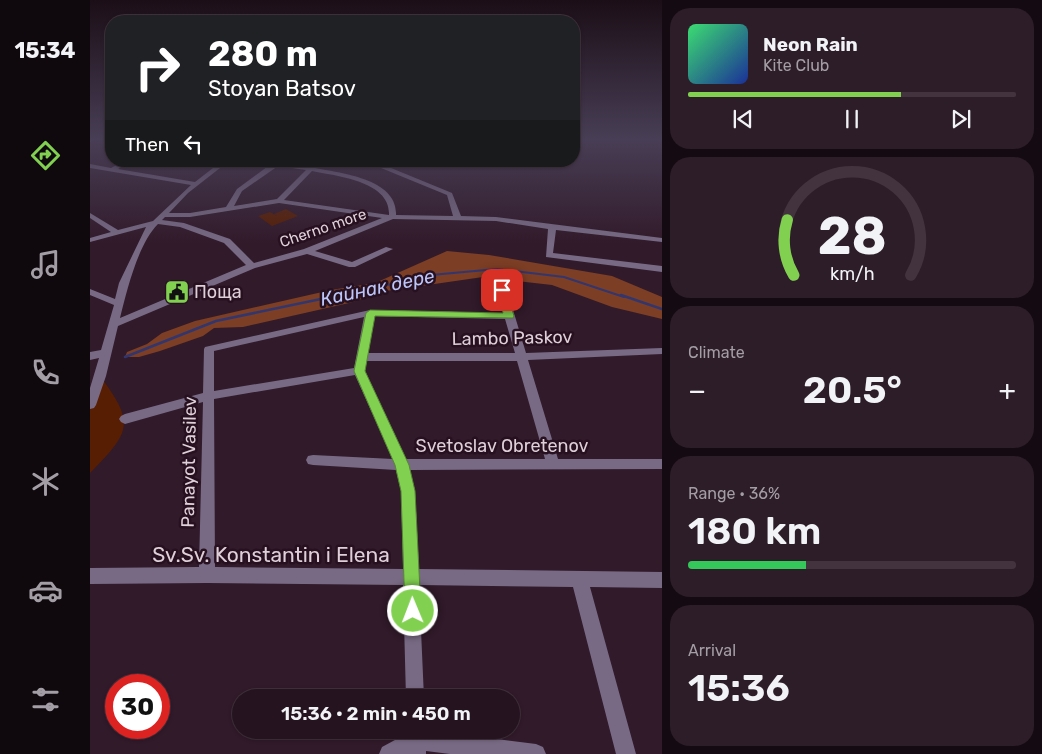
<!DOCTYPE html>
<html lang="en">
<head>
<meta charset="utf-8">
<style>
	:root { --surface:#251420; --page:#2d1d29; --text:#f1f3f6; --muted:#a39ea5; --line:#42333e; --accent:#81d050 }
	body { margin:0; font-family:Rubik,sans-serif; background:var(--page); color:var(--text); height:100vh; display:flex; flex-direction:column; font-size:19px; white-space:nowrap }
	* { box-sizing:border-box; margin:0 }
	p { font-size:16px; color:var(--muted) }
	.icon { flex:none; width:28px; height:28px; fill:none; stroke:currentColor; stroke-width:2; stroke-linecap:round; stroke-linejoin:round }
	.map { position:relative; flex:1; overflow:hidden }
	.panel { display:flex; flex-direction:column; gap:8px; padding:8px; background:#140b12; width:380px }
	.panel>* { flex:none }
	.guide { position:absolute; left:15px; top:15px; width:475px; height:152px; border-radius:20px; box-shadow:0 1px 4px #0004,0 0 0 1px var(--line); background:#202124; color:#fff; overflow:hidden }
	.speed { position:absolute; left:15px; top:674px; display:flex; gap:10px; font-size:25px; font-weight:700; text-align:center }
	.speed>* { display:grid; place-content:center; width:65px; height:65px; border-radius:50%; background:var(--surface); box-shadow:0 1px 4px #0004,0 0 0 1px var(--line); line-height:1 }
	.speed .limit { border:8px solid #d22; background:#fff; color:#111 }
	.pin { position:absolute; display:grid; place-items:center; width:42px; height:42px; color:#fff; margin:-21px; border-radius:10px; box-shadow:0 2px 8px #0006 }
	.me { position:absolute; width:55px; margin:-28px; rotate:359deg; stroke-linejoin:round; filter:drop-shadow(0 0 4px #0008) }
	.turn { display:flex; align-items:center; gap:18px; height:105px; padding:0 20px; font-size:22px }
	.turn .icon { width:65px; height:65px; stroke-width:2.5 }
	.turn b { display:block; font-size:35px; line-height:42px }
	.then { display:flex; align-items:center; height:48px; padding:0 20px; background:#0003; gap:10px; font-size:19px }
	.big { font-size:38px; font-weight:600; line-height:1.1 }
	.panel .card { flex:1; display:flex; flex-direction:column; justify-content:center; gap:8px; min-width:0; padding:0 18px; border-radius:20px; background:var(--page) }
	.panel .dial { align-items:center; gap:0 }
	.dial svg { height:130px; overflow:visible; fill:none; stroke:var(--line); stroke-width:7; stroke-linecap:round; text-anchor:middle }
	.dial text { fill:var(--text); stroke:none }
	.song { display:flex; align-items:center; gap:15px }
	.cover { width:60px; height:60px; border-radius:8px; background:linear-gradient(135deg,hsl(140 70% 55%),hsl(230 70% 35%)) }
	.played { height:5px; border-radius:2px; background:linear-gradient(90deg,var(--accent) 65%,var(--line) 65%) }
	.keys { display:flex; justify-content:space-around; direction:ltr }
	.heat { display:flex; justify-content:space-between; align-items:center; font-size:28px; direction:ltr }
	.charge { height:8px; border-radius:4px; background:linear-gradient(90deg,#34c759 36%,var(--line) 0) }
	.trip { position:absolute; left:142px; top:689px; width:288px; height:50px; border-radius:25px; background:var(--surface); box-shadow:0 1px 4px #0004,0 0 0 1px var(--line); font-weight:600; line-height:50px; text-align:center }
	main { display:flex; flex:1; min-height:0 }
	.dock { display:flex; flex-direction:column; width:90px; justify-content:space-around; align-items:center; background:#0f080d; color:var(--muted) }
	.dock .icon { width:35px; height:35px }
	.dock .active { color:var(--accent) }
	.dock b { font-size:22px; color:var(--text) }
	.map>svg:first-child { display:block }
	.green { fill:#571e03 }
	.forest { fill:#7c3e25 }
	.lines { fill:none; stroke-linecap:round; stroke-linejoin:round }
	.stream-far1 { stroke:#32366e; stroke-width:2 }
	.stream { stroke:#32366e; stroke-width:2.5 }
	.minor { fill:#786a84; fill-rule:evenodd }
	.route { fill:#81d050; stroke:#548734 }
	.labels { text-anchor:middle; stroke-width:5; stroke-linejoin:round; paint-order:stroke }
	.far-street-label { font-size:15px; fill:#decfd9; stroke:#271120 }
	.poi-label { font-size:18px; fill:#decfd9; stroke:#271120; text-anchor:start }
	.street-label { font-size:18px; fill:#decfd9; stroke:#271120 }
	.water-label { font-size:19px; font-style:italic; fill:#bcc6fb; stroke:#271120 }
	.near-street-label { font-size:21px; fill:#decfd9; stroke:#271120 }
</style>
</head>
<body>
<main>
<nav class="dock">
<b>15:34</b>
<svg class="icon active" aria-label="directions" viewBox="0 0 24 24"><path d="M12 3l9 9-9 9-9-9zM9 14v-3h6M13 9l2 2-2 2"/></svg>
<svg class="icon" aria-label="music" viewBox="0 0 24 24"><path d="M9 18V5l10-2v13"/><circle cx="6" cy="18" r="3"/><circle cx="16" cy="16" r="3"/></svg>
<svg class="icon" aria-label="phone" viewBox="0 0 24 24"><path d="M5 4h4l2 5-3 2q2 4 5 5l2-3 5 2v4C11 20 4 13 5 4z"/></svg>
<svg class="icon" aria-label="climate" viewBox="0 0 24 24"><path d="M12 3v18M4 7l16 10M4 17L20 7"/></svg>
<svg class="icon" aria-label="car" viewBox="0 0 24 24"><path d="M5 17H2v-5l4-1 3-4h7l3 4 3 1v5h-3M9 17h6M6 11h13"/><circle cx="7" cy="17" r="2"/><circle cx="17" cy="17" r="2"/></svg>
<svg class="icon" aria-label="filters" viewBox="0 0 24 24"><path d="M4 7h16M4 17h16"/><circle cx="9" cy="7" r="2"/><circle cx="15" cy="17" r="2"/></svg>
</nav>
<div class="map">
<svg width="572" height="754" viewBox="0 0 572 754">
	<rect width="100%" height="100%" fill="#311a2a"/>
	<!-- green -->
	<path class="green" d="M 196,209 L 208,216 L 182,226 L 168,216 L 180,212 L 187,216 L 184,214 Z
		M 10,376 C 46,424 40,432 0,473 L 0,404 Z"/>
	<!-- forest -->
	<path class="forest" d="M 357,251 L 399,255 L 522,276 L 572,297 L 572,319 L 522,307 L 462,285 L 393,277 L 296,291 L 259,303 L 153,327 L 124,328 L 113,336 L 70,351 L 49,357 L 35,357 L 37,352 L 57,344 L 72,333 L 105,321 L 241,290 L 285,283 Z"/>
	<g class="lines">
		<!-- stream-far1 -->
		<path class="stream-far1" d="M 244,297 L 341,275 L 407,269 L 474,277 L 534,297"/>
		<!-- stream -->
		<path class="stream" d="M 531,295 L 572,309
			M 35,357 L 126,321 L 250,295"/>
		<!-- minor -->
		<path class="minor" d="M 0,138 L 7,138 L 0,142 Z
			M 34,161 L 42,161 L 28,169 L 105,182 L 132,161 L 139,161 L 98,193 L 79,213 L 100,213 L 136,207 L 147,189 L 181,164 L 169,161 L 184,161 L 219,167 L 224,161 L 231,161 L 225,168 C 251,173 308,179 306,215 L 363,216 L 357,195 L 274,161 L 284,161 L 362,193 L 371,216 L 406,217 L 572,238 L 572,242 L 466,230 L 463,253 L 572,266 L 572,272 L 456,257 L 458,229 L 406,221 L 303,219 L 225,251 L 262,262 L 296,247 L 303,249 L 265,267 L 259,267 L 217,254 L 165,268 L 28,326 L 16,376 L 6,405 L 4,408 L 0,409 L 0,388 L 9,358 L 0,360 L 0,352 L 11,350 L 24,305 L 0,295 L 0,289 L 25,299 L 29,283 L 56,227 L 0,242 L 0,238 L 21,232 L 0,218 L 0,213 L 28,230 L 63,221 L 101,185 L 0,168 L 0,164 L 21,168 ZM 188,166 L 216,170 L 187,199 L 144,206 L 152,191 ZM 222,171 C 246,176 301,181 299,215 L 194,200 ZM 189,203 L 292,218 L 214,249 L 164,263 L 140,239 L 94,223 L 72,220 L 75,217 L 100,217 ZM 68,224 L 90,227 L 134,243 L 156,265 L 30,318 C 37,290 48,244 68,224 Z
			M 412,287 L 417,290 L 436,353 L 572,348 L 572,354 L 438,360 L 468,459 L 572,459 L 572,469 L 320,470 L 325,491 L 329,569 L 572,572 L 572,588 L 500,587 L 546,754 L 526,754 L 483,587 L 329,585 L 334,698 L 316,698 L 313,585 L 117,583 L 0,584 L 0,568 L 109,567 L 113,402 L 35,424 L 31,422 L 29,419 L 31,416 L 35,414 L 113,393 L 114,349 L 115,347 L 280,310 L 414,313 L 407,290 ZM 284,316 L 415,319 L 425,353 L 278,353 ZM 274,317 L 264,368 L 124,391 L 124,351 ZM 276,361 L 427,361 L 455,459 L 316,459 L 275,371 ZM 265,375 L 303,459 L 223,455 L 218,456 L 216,460 L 218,464 L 223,465 L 306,470 L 311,491 L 313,569 L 125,567 L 124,399 Z
			M 316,730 L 336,730 L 446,744 L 453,747 L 456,754 L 360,754 L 336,751 L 336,754 L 289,754 L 292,747 L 316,734 Z"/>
	</g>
	<!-- sky -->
	<linearGradient id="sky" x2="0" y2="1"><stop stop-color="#1b0e17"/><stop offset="0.57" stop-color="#483e55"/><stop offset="1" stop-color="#483e55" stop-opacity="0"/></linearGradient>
	<rect width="572" height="244" fill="url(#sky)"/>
	<!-- route -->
	<path class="route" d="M 412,287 L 416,290 L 424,316 L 423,318 L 285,316 L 275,371 L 319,465 L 325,491 L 331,611 L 329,617 L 323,620 L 317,617 L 315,611 L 311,491 L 305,465 L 264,371 L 276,313 L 280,310 L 413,313 L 407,290 Z"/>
	<!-- icons -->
	<defs>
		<symbol id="civic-square" viewBox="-11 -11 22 22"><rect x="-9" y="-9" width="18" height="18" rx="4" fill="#81d050" stroke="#271120"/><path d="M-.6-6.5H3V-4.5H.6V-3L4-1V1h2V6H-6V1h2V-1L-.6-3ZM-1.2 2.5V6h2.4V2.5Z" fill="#111"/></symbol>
	</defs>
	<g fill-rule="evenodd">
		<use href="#civic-square" x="73" y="278" width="28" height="28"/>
	</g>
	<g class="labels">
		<!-- far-street labels -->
		<g class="far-street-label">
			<text transform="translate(233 228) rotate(-19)" y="5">Cherno more</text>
		</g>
		<!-- poi labels -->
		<g class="poi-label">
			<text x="104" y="298">Поща</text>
		</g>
		<!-- street labels -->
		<g class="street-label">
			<text transform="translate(422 338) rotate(-1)" y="6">Lambo Paskov</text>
			<text x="412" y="452">Svetoslav Obretenov</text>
			<text transform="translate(99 462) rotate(-89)" y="6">Panayot Vasilev</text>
		</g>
		<!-- water labels -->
		<g class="water-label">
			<text transform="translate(287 287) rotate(-12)" y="7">Кайнак дере</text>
		</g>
		<!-- near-street labels -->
		<g class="near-street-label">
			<text x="181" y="562">Sv.Sv. Konstantin i Elena</text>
		</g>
	</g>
</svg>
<div class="speed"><div class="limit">30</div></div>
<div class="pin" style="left:412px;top:290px;background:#d93025"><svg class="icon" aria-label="arrive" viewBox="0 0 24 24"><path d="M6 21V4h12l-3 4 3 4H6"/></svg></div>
<svg class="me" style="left:323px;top:611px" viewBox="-20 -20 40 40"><circle r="17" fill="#81d050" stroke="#fff" stroke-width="3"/><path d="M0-11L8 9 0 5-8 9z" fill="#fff"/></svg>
<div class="trip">15:36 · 2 min · 450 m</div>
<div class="guide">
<div class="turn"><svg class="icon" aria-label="right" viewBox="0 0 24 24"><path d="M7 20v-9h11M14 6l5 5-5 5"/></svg><div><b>280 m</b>Stoyan Batsov</div></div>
<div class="then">Then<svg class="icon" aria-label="left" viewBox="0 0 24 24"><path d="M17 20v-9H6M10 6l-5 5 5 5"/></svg></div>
</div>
</div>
<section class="panel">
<div class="card">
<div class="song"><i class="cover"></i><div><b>Neon Rain</b><p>Kite Club</p></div></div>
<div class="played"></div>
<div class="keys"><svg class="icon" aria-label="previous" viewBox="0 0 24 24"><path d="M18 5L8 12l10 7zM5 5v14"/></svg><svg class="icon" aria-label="pause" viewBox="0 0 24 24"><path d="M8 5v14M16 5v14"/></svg><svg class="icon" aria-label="next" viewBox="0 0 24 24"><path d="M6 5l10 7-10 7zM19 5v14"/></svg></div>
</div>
<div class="card dial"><svg viewBox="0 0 100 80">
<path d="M14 69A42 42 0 1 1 86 69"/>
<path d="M14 69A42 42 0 0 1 10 35" stroke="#81d050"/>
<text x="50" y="56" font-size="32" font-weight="700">28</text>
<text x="50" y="72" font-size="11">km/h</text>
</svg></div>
<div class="card"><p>Climate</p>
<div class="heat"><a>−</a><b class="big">20.5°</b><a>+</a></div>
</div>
<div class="card"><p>Range · 36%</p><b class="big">180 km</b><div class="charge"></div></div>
<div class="card"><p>Arrival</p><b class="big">15:36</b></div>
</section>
</main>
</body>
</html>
